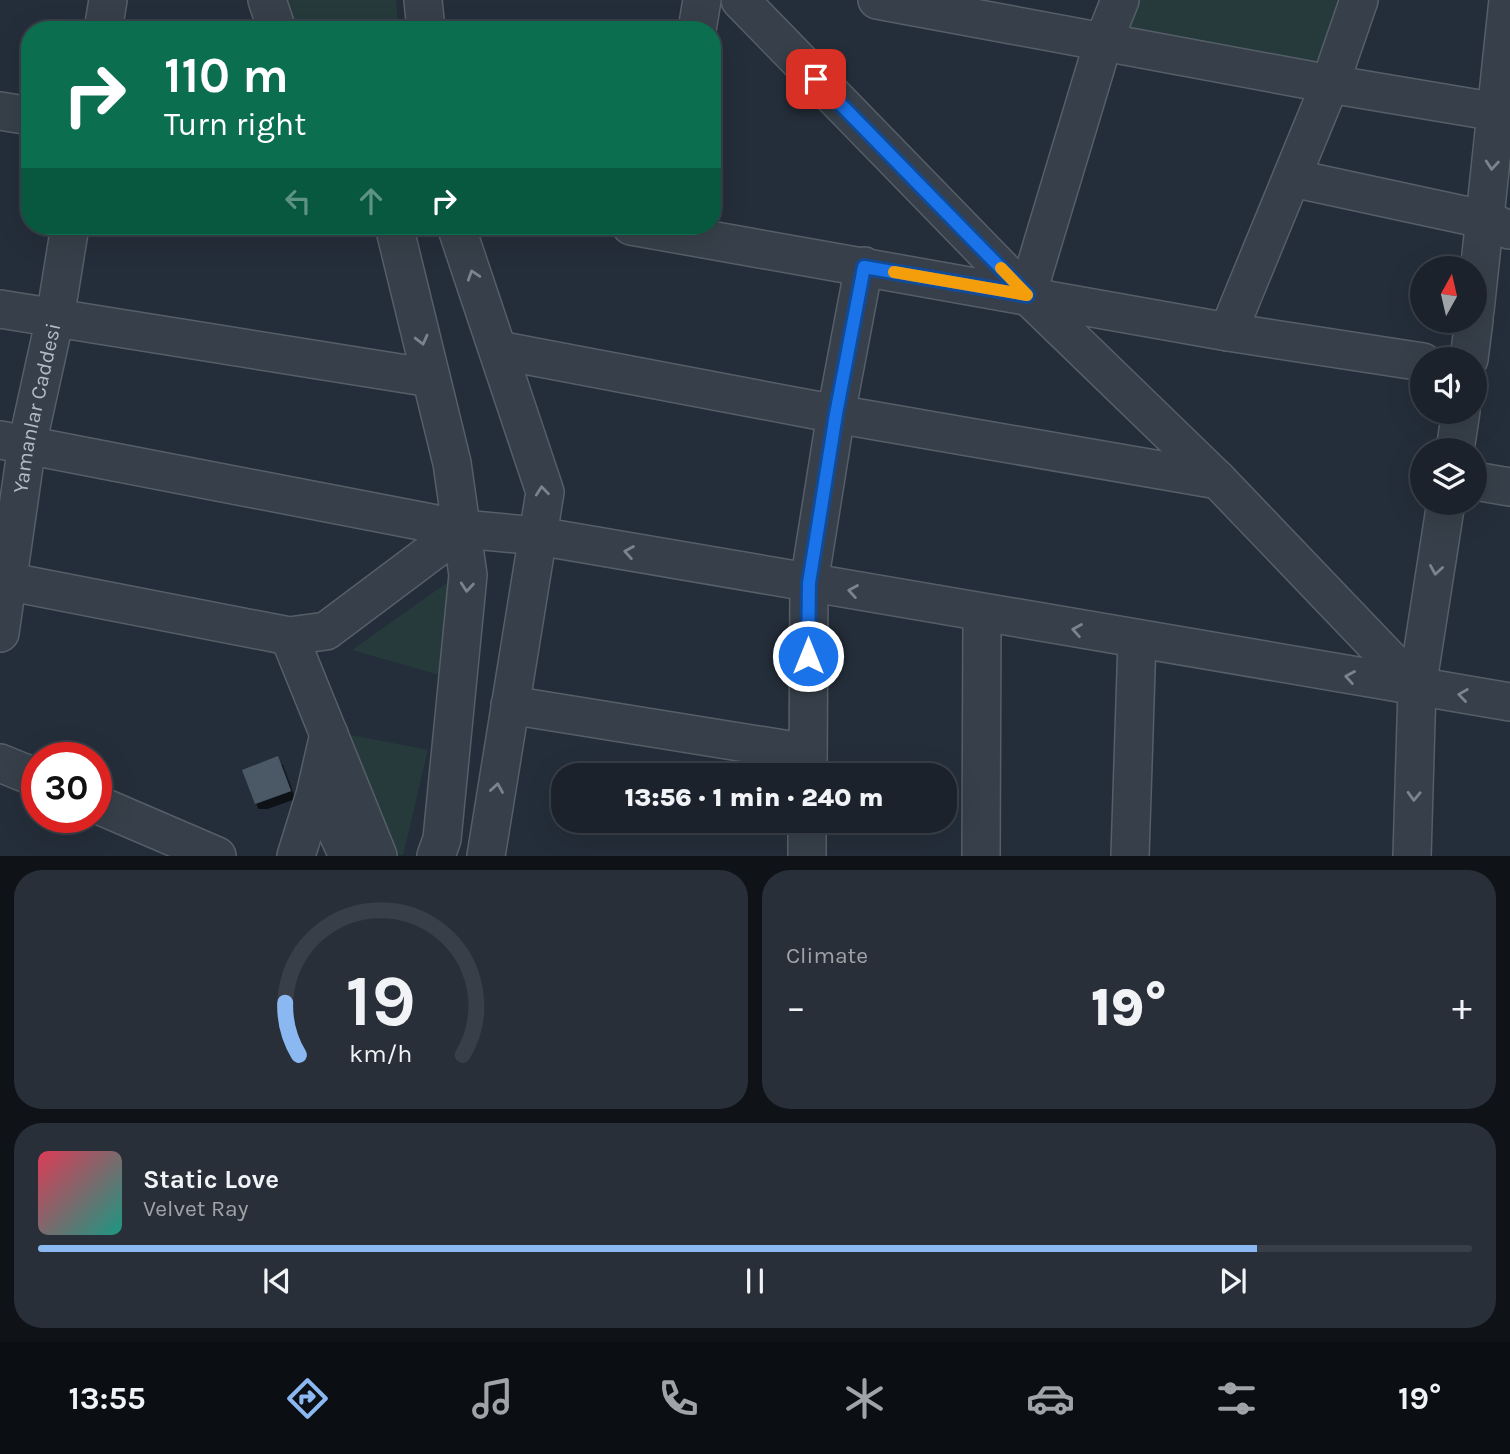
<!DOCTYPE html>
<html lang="en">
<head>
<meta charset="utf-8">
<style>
	:root { --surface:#1b222c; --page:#282f38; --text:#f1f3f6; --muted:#a0a4a9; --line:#393f48; --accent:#8cb8f2 }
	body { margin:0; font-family:Karla,sans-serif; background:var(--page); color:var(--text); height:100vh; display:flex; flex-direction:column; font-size:26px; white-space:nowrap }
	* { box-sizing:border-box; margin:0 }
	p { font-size:23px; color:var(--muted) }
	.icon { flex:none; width:38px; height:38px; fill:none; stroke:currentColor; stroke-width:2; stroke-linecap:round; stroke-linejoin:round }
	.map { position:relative; height:856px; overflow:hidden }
	.drawer { display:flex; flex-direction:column; gap:14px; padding:14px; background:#0f1318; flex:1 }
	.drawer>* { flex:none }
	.guide { position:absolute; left:21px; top:21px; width:700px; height:214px; border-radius:28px; box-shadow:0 7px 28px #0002,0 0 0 2px var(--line); background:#0b6e4f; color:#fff; overflow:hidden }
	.needle { width:46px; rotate:8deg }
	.tools { position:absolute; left:1410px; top:256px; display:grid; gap:14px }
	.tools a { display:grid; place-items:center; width:77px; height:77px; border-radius:50%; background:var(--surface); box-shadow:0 7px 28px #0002,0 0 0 2px var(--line); font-size:35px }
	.speed { position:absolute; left:21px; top:742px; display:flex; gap:14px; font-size:35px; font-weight:700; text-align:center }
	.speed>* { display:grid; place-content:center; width:91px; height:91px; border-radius:50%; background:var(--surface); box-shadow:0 7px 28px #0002,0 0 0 2px var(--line); line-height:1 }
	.speed .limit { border:10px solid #d22; background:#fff; color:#111 }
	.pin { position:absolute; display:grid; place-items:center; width:60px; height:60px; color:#fff; margin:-30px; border-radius:14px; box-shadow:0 4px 10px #0006 }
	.me { position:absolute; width:77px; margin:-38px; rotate:0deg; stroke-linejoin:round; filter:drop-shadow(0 0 5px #0008) }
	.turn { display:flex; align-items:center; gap:24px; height:147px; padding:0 28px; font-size:32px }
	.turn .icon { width:91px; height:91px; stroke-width:2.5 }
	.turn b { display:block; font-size:49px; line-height:60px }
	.lanes { display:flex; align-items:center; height:66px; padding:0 28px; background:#0003; justify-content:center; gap:35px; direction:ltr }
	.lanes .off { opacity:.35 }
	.big { font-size:52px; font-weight:800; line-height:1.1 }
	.drawer .tile { flex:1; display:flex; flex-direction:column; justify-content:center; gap:10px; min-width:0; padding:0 24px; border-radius:28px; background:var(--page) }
	.drawer .dial { align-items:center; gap:0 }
	.dial svg { height:182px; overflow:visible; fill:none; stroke:var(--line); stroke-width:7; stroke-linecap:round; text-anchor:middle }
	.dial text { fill:var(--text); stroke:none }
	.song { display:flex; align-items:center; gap:21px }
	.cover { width:84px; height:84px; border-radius:10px; background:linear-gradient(135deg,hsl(350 70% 55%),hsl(170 70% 35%)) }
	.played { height:7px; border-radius:4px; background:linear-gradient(90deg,var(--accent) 85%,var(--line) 85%) }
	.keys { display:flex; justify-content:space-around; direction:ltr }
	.heat { display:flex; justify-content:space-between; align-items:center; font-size:38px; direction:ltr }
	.drawer .tiles { flex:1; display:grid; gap:14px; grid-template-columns:1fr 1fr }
	.tile:last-child { grid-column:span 2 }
	.trip { position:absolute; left:551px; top:763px; width:406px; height:70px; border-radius:28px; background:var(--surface); box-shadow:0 7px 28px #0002,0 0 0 2px var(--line); font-weight:800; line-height:70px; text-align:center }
	.menu { display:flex; height:112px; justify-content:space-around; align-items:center; background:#0b0e12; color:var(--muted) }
	.menu .icon { width:49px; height:49px }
	.menu .selected { color:var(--accent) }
	.menu b { font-size:32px; color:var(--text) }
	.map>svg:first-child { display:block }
	.green { fill:#263a3b }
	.building { fill:#4c5965; filter:url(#shadow) }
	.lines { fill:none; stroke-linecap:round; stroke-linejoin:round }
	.minor-casing { stroke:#565e68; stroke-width:40 }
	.minor { stroke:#37404a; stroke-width:37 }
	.oneway { stroke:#7b848e }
	.route-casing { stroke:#114b97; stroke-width:18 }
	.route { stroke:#1a73e8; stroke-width:12 }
	.slow { stroke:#f59e0b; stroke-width:12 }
	.labels { text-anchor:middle; stroke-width:7; stroke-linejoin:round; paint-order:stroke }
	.street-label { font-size:21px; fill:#b3bbc6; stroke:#1d252f }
</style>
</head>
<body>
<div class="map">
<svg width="1510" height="856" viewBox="0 0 1510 856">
	<defs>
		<filter id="shadow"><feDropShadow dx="4.5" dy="8" stdDeviation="0" flood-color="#0009"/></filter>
	</defs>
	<rect width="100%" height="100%" fill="#242e3a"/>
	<!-- green -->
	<path class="green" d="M 284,0 L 396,0 L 398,30 L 298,30 Z
		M 1133,0 L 1344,0 L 1318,69 L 1122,28 Z
		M 475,563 L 457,680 L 352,650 Z
		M 305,726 L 428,750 L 403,855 L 357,855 Z"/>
	<!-- building -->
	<path class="building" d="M 278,756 L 291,791 L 255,804 L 242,770 Z"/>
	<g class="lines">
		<defs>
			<g id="minor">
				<path d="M 267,0 L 277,30"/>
				<path d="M 423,0 L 426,30"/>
				<path d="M 740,0 L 1027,295 L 1218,480 L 1417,688"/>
				<path d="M 877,0 L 1330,84 L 1497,112"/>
				<path d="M 103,30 L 108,0"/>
				<path d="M 697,30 L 702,0"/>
				<path d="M 0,111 L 30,116"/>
				<path d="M 1292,178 L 1487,220 L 1509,230"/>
				<path d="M 394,226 L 452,463 L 468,575 L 442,839 L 436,856"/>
				<path d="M 456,226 L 545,492 L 486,856"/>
				<path d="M 631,226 L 1228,332 L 1423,362"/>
				<path d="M 1027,295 L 1103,43 L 1120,0"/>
				<path d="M 0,309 L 431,378"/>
				<path d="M 1475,311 L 1508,0"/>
				<path d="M 1228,332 L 1330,84 L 1359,0"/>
				<path d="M 498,350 L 836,414 L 1218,480"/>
				<path d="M 1469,359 L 1474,320"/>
				<path d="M 0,440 L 462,529 L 538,536 L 1510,702"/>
				<path d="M 1455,450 L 1461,411"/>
				<path d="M 1475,481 L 1510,487"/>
				<path d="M 0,580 L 289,636 L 326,631 L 462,529"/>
				<path id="s1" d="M 0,633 L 27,445 L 55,318 L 70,226"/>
				<path d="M 289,636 L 378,856"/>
				<path d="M 510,705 L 808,753"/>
				<path d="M 0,763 L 37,778"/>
				<path d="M 808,775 L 809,583 L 836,414 L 864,266"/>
				<path d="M 317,788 L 348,856"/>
				<path d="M 96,804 L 217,856"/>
				<path d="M 296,856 L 315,795 L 329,734"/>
				<path d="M 807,856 L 807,821"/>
				<path d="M 981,856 L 982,614"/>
				<path d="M 1130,856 L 1137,640"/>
				<path d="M 1412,856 L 1417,688 L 1446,502"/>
			</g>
		</defs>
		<!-- minor casing -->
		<use href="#minor" class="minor-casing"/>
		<!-- minor -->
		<use href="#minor" class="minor"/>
	</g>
	<!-- one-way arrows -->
	<defs><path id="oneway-chevron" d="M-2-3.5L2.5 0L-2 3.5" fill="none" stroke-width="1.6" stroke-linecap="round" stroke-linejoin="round" transform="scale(1.75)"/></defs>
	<g class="oneway">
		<use href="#oneway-chevron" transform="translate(1492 165) rotate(95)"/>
		<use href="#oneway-chevron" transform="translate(473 275) rotate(-108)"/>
		<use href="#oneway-chevron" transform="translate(422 340) rotate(76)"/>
		<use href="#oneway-chevron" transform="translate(542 491) rotate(-96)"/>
		<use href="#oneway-chevron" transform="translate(629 552) rotate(-170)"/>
		<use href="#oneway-chevron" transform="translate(1436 570) rotate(99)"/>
		<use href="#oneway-chevron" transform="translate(467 587) rotate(95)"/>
		<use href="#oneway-chevron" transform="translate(853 591) rotate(-170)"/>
		<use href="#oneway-chevron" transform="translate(1077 630) rotate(-170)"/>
		<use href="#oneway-chevron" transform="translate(1350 677) rotate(-170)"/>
		<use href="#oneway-chevron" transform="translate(1463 695) rotate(-172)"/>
		<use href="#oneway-chevron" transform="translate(497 788) rotate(-81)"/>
		<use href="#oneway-chevron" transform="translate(1414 796) rotate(92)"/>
	</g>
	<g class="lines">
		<defs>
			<path id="route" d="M 808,656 L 809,583 L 836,414 L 864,267 L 1027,295 L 816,79"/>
		</defs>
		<!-- route casing -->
		<use href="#route" class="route-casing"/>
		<!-- route -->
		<use href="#route" class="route"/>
		<!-- slow -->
		<path class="slow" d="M 894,272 L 1027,295 L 1001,268"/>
	</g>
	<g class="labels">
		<!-- street labels -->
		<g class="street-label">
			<text dy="7" stroke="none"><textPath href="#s1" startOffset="228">Yamanlar Caddesi</textPath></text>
		</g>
	</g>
</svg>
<div class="tools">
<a><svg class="needle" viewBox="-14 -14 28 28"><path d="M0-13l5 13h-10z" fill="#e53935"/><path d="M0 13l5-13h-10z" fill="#a0a4a9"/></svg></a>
<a><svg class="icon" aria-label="sound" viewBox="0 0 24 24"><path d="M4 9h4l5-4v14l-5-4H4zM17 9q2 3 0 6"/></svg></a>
<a><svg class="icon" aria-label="layers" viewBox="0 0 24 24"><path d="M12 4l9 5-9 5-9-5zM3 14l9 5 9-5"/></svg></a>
</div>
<div class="speed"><div class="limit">30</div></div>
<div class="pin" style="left:816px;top:79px;background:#d93025"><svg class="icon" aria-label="arrive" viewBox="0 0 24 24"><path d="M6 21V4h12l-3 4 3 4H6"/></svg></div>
<svg class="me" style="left:808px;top:656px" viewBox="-20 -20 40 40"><circle r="17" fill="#1a73e8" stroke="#fff" stroke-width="3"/><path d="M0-11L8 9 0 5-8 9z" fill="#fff"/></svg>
<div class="trip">13:56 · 1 min · 240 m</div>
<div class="guide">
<div class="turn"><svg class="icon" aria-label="right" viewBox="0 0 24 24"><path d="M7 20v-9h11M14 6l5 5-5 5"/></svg><div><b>110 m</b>Turn right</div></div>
<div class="lanes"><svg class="icon off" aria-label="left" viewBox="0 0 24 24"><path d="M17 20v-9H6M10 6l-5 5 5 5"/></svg><svg class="icon off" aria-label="ahead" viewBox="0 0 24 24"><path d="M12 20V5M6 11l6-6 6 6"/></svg><svg class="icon" aria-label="right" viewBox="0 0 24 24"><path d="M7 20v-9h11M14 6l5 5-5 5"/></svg></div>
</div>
</div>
<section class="drawer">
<div class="tiles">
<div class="tile dial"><svg viewBox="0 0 100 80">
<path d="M14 69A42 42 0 1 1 86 69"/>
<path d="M14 69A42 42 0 0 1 8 46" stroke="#8cb8f2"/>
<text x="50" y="56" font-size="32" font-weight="700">19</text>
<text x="50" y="72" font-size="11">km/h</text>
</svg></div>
<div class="tile"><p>Climate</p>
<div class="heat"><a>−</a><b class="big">19°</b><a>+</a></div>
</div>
<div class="tile">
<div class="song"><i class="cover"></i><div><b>Static Love</b><p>Velvet Ray</p></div></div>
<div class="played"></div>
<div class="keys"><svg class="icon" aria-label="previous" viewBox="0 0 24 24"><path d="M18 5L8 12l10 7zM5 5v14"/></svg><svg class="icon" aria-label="pause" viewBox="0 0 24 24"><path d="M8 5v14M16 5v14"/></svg><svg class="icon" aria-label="next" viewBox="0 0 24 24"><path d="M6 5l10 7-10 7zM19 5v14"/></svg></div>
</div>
</div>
</section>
<nav class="menu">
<b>13:55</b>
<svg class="icon selected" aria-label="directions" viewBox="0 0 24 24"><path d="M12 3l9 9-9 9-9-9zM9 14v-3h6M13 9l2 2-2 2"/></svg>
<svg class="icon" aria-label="music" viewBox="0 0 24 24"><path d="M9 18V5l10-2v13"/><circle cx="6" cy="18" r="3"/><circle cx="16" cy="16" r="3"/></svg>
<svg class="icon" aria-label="phone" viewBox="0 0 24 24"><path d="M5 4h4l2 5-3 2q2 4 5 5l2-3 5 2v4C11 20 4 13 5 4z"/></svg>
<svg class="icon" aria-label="climate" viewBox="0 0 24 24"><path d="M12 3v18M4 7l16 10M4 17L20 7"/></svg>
<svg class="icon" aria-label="car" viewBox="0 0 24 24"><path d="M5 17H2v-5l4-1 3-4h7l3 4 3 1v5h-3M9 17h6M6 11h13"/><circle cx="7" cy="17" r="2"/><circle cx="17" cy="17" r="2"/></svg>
<svg class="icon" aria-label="filters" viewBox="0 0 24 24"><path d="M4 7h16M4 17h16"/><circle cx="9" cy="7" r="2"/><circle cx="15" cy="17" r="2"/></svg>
<b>19°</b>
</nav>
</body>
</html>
